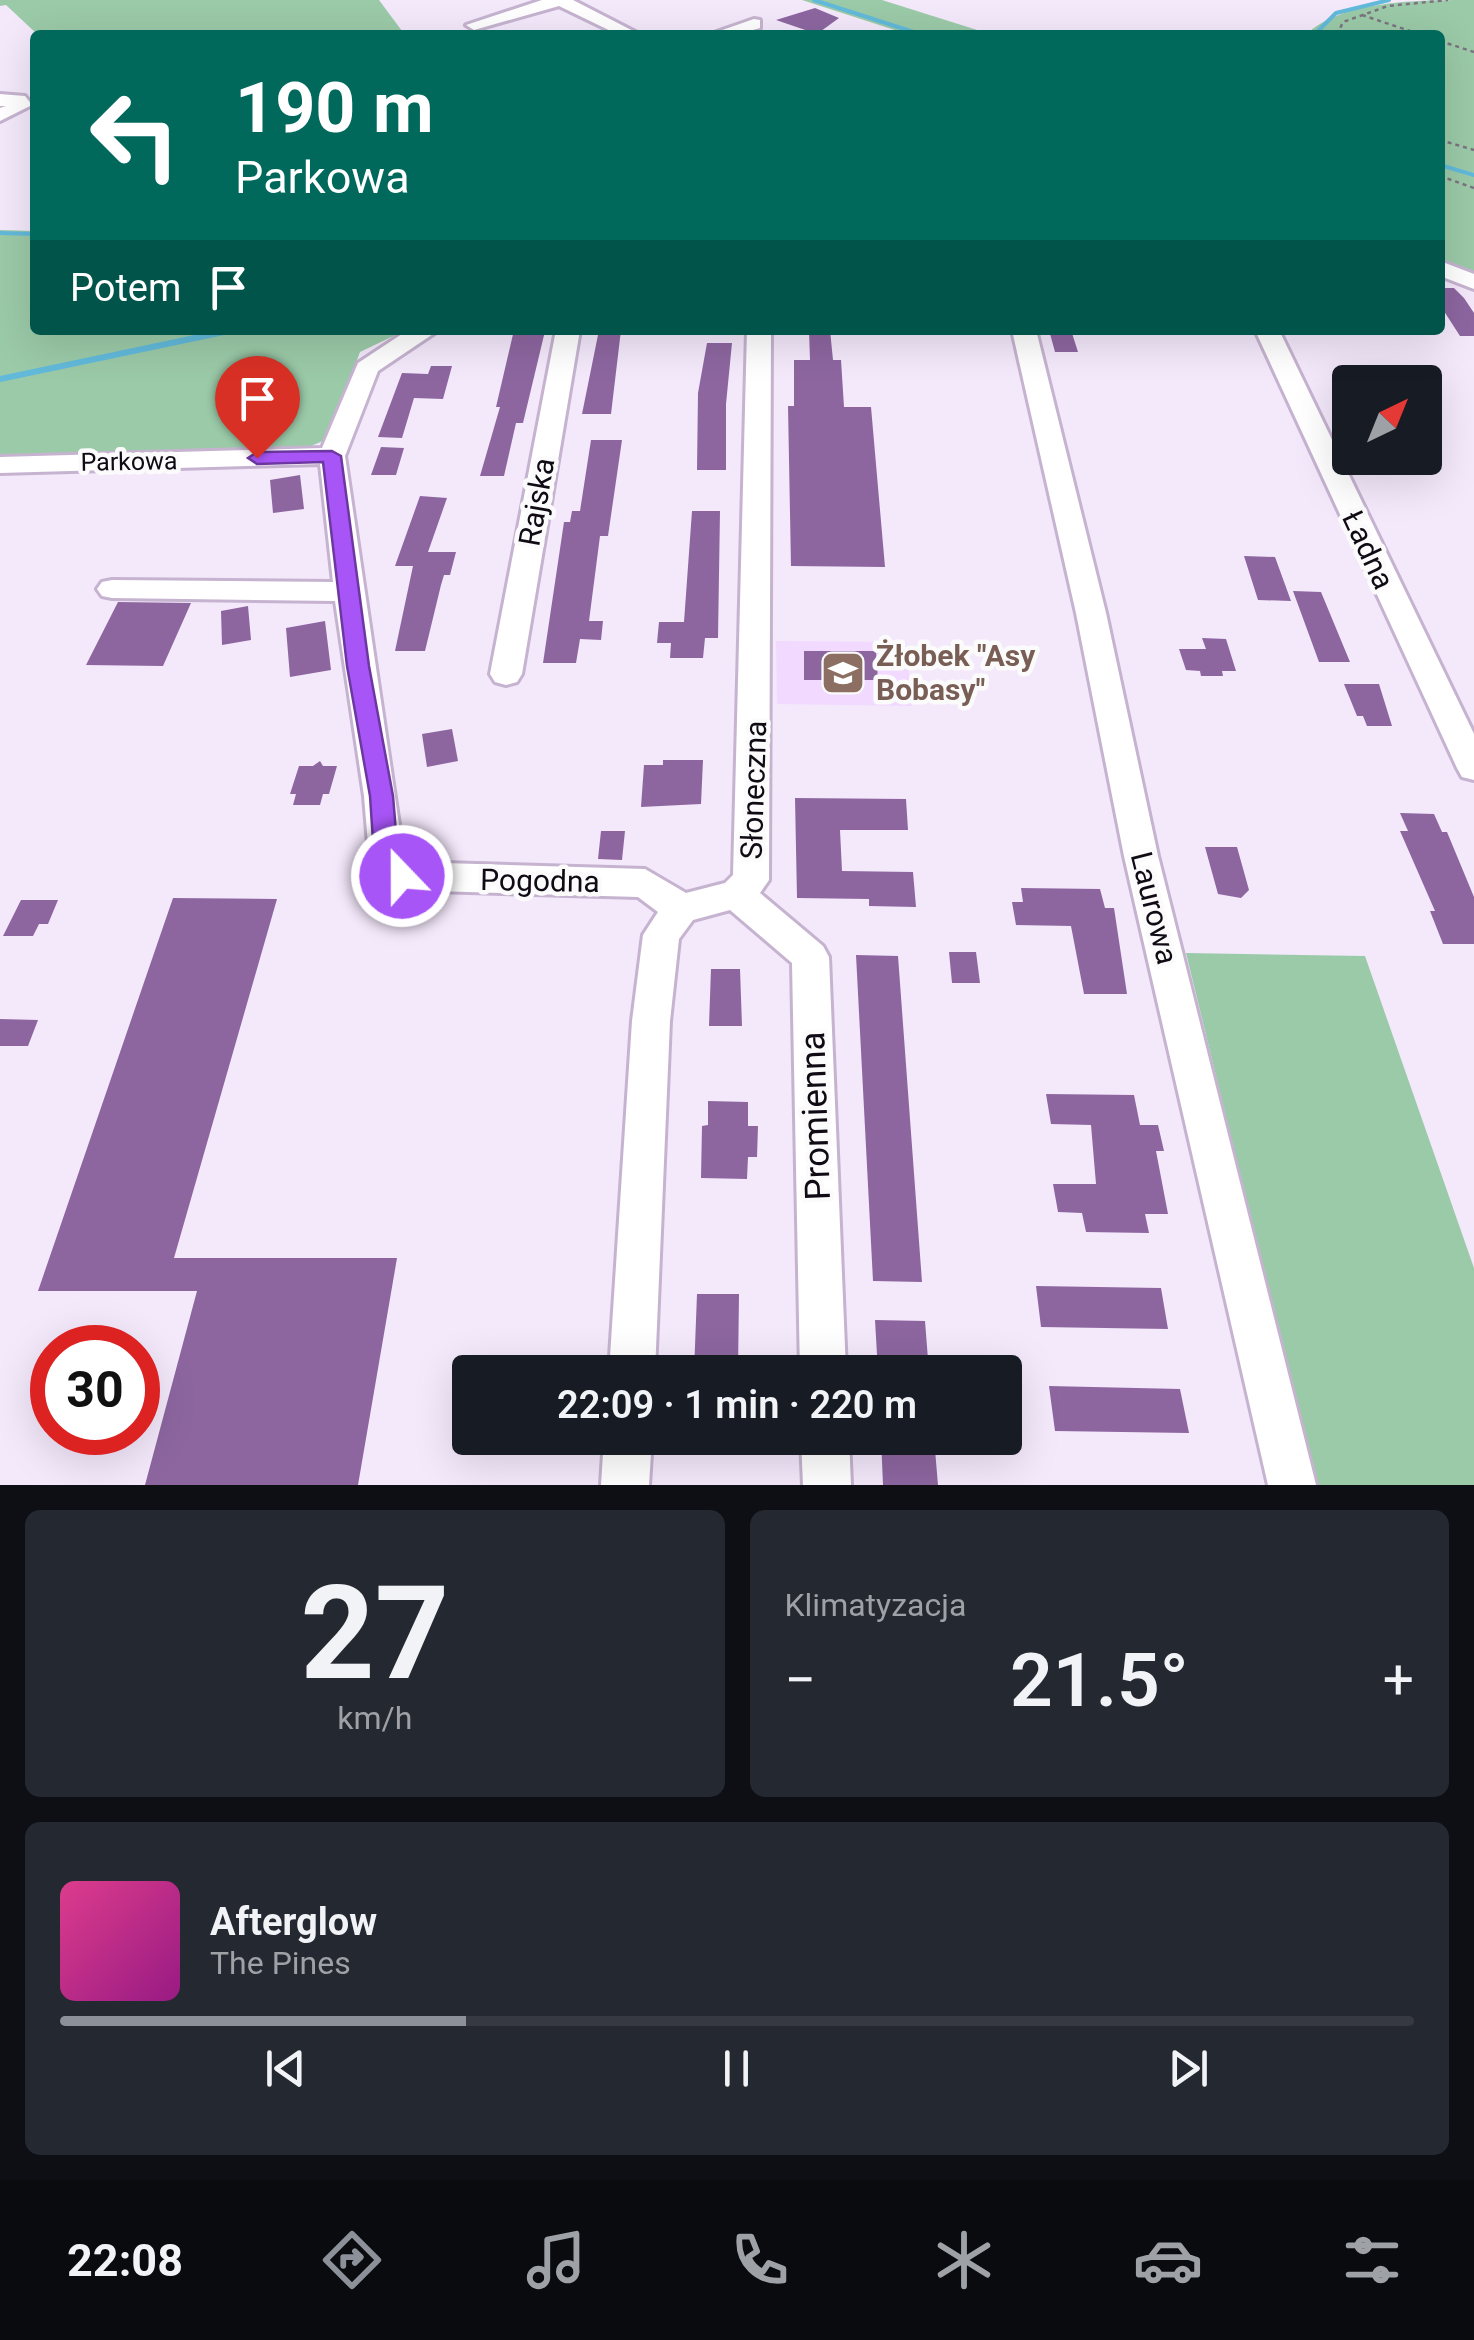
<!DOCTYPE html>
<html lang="pl">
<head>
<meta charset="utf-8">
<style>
	:root { --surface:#171b24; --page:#242831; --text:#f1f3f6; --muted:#9ea1a6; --line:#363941; --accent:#8c9099 }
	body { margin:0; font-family:Roboto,sans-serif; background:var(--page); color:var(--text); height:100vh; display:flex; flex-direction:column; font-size:38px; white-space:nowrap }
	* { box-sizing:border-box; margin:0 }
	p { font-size:32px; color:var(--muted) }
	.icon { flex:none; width:55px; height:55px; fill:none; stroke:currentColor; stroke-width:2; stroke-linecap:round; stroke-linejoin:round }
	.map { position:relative; height:1485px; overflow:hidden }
	.sheet { display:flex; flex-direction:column; gap:25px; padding:25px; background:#0d0f14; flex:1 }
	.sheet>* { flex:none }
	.banner { position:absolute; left:30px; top:30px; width:1415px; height:305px; border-radius:10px; box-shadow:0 10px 40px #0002; background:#00695c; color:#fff; overflow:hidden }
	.needle { width:65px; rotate:43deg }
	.tools { position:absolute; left:1332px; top:365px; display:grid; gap:20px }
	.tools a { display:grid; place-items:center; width:110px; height:110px; border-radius:10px; background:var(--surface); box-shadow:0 10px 40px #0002; font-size:50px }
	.speed { position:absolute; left:30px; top:1325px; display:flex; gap:20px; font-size:50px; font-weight:700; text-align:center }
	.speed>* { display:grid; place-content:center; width:130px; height:130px; border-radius:50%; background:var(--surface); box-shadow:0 10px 40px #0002; line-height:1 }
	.speed .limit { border:15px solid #d22; background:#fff; color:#111 }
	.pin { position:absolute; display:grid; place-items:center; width:85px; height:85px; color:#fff; margin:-102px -42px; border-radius:50% 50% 50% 0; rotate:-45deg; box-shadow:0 0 10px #0007 }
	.pin .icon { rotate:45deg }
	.me { position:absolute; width:110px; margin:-55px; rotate:338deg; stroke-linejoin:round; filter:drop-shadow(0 0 8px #0008) }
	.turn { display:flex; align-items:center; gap:35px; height:210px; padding:0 40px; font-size:45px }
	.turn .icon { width:130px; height:130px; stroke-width:2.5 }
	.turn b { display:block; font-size:70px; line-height:85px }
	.then { display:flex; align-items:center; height:95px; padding:0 40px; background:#0003; gap:20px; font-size:38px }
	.big { font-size:75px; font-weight:600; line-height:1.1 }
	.sheet .card { flex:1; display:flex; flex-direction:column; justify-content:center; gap:15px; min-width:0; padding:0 35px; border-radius:15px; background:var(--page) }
	.sheet .dial { align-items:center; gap:0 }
	.dial b { font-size:130px; line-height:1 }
	.song { display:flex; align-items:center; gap:30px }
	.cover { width:120px; height:120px; border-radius:15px; background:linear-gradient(135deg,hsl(330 70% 55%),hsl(310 70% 35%)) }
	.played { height:10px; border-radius:5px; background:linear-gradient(90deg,var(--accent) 30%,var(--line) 30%) }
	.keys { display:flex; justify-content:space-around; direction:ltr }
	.heat { display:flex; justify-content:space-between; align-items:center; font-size:55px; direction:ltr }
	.sheet .tiles { flex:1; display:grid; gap:25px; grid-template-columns:1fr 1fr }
	.card:last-child { grid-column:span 2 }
	.trip { position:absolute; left:452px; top:1355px; width:570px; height:100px; border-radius:10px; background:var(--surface); box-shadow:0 10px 40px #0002; font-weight:600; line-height:100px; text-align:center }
	.dock { display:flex; height:160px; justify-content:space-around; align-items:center; background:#090b0e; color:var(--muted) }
	.dock .icon { width:70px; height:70px }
	.dock .on { color:var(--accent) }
	.dock b { font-size:45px; color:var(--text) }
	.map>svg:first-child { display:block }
	.built { fill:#f2d9ff }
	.green { fill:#9bcaa8 }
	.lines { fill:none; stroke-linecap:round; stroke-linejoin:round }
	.stream-far1 { stroke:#62b9da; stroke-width:4 }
	.stream { stroke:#62b9da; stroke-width:6 }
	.building { fill:#8d66a0 }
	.minor-casing { stroke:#c6b3d0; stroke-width:6 }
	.path { stroke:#7c7381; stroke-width:2.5; stroke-dasharray:4 4; stroke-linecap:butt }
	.minor { fill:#fff; fill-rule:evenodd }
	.route { fill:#a855f7; stroke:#6d37a1; stroke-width:2.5 }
	.labels { text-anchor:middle; stroke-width:9; stroke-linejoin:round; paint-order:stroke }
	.far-street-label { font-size:25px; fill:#100a14; stroke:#fbfbfb }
	.street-label { font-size:30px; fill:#100a14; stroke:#fbfbfb }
	.education-label { font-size:30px; font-weight:bold; fill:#785e54; stroke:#fbfbfb; text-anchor:start }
	.near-street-label { font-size:35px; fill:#100a14; stroke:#fbfbfb }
</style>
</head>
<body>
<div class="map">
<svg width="1474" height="1485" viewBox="0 0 1474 1485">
	<rect width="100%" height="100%" fill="#f4e8fb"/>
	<!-- built -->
	<path class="built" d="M 776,641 L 906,642 L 912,706 L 777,704 Z"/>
	<!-- green -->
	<path class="green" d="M 0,0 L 379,0 L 405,35 L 38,35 L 6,5 L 0,6 Z
		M 802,0 L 882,0 L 993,35 L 910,35 Z
		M 1474,0 L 1474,274 L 1440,261 L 1440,35 L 1306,35 C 1341,0 1419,0 1474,0 Z
		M 0,230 L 35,231 L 35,330 L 406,330 L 360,352 L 331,430 L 323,441 L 296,452 L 0,461 Z
		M 1186,953 L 1365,956 L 1474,1268 L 1474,1485 L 1316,1485 Z"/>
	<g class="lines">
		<!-- stream-far1 -->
		<path class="stream-far1" d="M 814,0 L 923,35
			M 1314,35 L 1336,13 L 1389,0
			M 1440,165 L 1474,175
			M 0,233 L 35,234"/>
		<!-- stream -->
		<path class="stream" d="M 0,379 L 233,330"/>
	</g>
	<!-- building -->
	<path class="building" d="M 815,8 L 839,18 L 817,34 L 776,20 Z
		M 1440,288 L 1454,288 L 1464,298 L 1474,313 L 1474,336 L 1460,336 L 1440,305 Z
		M 514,330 L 545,331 L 523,423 L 516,423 L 504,476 L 480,476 L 500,407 L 496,407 Z
		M 599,330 L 621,330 L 611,414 L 582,414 Z
		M 809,330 L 830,330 L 833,360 L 841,360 L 844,407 L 871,407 L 885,567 L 791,566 L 788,406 L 794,406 L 794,360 L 810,360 Z
		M 1049,330 L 1071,330 L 1078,352 L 1055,352 Z
		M 707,343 L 732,343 L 726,404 L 726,470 L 697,470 L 698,393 Z
		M 431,366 L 452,366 L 443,399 L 414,398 L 402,438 L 378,437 L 402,373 L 428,374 Z
		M 591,440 L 622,440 L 608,536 L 600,536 L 589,621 L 603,621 L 601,640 L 580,639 L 576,663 L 543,663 L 564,522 L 570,522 L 572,511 L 580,511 Z
		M 381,447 L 404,448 L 396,475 L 371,475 Z
		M 300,475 L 304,509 L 273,513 L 270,480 Z
		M 420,496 L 447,498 L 428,552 L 456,552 L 450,575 L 444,575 L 441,585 L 425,651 L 395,651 L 413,566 L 395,566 Z
		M 692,511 L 720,511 L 718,638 L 705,638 L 703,658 L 670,658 L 671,643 L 657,643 L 659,622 L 684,622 Z
		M 1244,556 L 1275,557 L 1291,601 L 1258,600 Z
		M 1293,591 L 1321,592 L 1350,662 L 1319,662 Z
		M 118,602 L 191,603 L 163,666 L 86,665 Z
		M 248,606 L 251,640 L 222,645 L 221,611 Z
		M 325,621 L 331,670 L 290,677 L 286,628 Z
		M 1202,638 L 1226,639 L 1236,671 L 1222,671 L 1223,676 L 1201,676 L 1200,671 L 1186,670 L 1179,649 L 1206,649 Z
		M 804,651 L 876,651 L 878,680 L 804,680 Z
		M 1344,684 L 1379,684 L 1392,726 L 1367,726 L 1363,716 L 1357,716 Z
		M 452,729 L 458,761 L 427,767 L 422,734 Z
		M 663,760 L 703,760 L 701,804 L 641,807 L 644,765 L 663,765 Z
		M 320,761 L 323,766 L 337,766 L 329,794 L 323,794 L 320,805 L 293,805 L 296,794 L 290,794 L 299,766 L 313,766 Z
		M 795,798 L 906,799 L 908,830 L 840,830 L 842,871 L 913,872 L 916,907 L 869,906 L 869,899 L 797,898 Z
		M 1400,813 L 1434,814 L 1442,832 L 1447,832 L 1474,897 L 1474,944 L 1443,944 L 1430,911 L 1435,911 L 1400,831 L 1408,831 Z
		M 601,831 L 625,831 L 622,860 L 598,859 Z
		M 1205,847 L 1237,847 L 1249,890 L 1241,898 L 1218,894 Z
		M 1021,888 L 1100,889 L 1105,908 L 1114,908 L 1127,994 L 1084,994 L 1071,926 L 1016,925 L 1012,902 L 1023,902 Z
		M 173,898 L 277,899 L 174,1258 L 397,1258 L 358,1485 L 145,1485 L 197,1291 L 38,1291 Z
		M 21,900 L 58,900 L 48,924 L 39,924 L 33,936 L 3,936 Z
		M 949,952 L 976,952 L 980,983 L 952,983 Z
		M 856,955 L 898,956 L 922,1282 L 873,1281 Z
		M 711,969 L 740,969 L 742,1026 L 709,1026 Z
		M 0,1019 L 38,1020 L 28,1046 L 0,1046 Z
		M 1046,1094 L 1134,1095 L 1140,1125 L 1158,1125 L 1164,1151 L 1156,1151 L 1168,1214 L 1145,1214 L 1149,1233 L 1086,1232 L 1082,1213 L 1058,1212 L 1053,1184 L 1096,1184 L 1091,1125 L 1051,1124 Z
		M 708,1101 L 748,1102 L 748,1126 L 758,1126 L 757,1157 L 748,1157 L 747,1179 L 701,1178 L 702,1126 L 708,1125 Z
		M 1036,1286 L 1161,1288 L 1168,1329 L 1041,1327 Z
		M 697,1294 L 739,1294 L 738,1372 L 694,1372 Z
		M 875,1320 L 925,1321 L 929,1372 L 878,1372 Z
		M 1049,1386 L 1180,1389 L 1189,1433 L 1055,1431 Z
		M 881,1438 L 934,1438 L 938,1485 L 883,1485 Z"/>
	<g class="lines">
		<defs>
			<path id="minor" d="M 542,0 L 573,0 L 641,35 L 619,35 L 559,6 L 474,30 L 466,25 Z
				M 754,19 L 760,20 L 760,28 L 735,35 L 708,35 Z
				M 0,94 L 25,96 L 32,105 L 0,121 L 0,108 L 6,106 L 0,106 Z
				M 1440,261 L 1474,274 L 1474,289 L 1440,276 Z
				M 408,330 L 439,330 L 378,371 L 345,456 L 403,852 L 411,862 L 645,869 L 686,893 L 725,883 L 733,875 L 747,330 L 771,330 L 769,880 L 760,893 L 823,946 L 829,957 L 846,1372 L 800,1372 L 792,963 L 730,910 L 693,920 L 679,939 L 670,1021 L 655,1372 L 609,1372 L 632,1021 L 643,935 L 658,912 L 638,897 L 402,890 L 389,886 L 369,856 L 364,796 L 335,601 L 112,598 L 102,596 L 97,589 L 102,582 L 112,580 L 333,582 L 320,464 L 0,473 L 0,457 L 322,448 L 358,363 Z
				M 556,330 L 580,330 L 522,674 L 517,682 L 506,685 L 495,682 L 490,674 Z
				M 1012,330 L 1036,330 L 1106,613 L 1158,856 L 1316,1485 L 1268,1485 L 1124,856 L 1076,613 Z
				M 1255,330 L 1279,330 L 1474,734 L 1474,780 L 1462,777 L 1457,768 Z
				M 604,1438 L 652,1438 L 649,1485 L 601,1485 Z
				M 801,1438 L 849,1438 L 851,1485 L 803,1485 Z"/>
		</defs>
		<!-- minor casing -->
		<use href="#minor" class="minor-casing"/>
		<!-- path -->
		<path class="path" d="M 1362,15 L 1422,35
			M 1337,35 L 1343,22 L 1388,6 L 1448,0
			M 1440,41 L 1474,52
			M 1440,140 L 1474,150
			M 1440,176 L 1474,188"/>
		<!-- minor -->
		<use href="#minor" class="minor"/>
	</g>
	<!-- route -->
	<path class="route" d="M 332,451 L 341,456 L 369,666 L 393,796 L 398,856 L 414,876 L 411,883 L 402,886 L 382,874 L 374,856 L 370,796 L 347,666 L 323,462 L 257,464 L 248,458 L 257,452 Z"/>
	<!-- icons -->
	<defs>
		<symbol id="school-square" viewBox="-11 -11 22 22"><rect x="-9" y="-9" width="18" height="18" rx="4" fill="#8d6e63" stroke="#fbfbfb"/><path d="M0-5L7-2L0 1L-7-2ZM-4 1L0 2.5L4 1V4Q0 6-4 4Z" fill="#fff"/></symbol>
	</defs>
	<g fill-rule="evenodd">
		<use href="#school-square" x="818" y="648" width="50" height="50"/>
	</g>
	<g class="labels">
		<!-- far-street labels -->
		<g class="far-street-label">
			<text transform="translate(129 461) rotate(-1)" y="9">Parkowa</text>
		</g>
		<!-- street labels -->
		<g class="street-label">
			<text transform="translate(537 502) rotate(-80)" y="10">Rajska</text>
			<text transform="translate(1368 550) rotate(65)" y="10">Ładna</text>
			<text transform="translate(754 790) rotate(-88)" y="10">Słoneczna</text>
			<text transform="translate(540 881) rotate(1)" y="10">Pogodna</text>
			<text transform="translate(1154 908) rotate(76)" y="10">Laurowa</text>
		</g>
		<!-- education labels -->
		<g class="education-label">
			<text x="876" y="666">Żłobek "Asy<tspan x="876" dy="34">Bobasy"</tspan></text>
		</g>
		<!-- near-street labels -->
		<g class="near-street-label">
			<text transform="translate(815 1116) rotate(-92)" y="12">Promienna</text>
		</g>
	</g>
</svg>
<div class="tools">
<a><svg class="needle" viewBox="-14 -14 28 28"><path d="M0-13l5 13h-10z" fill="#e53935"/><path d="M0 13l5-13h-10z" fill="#9ea1a6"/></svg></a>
</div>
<div class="speed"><div class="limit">30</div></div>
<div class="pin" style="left:257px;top:458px;background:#d93025"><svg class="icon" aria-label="arrive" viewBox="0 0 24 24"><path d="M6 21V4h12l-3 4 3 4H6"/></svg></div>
<svg class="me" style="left:402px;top:876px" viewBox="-20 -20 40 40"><circle r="17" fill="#a855f7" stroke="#fff" stroke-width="3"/><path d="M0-11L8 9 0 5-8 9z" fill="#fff"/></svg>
<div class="trip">22:09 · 1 min · 220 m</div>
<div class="banner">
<div class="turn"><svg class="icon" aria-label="left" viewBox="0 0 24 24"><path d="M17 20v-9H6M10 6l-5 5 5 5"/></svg><div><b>190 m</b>Parkowa</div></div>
<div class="then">Potem<svg class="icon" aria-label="arrive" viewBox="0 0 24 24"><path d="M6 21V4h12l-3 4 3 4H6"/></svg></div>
</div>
</div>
<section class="sheet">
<div class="tiles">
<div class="card dial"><b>27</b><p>km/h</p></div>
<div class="card"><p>Klimatyzacja</p>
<div class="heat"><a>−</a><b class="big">21.5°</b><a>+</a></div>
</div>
<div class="card">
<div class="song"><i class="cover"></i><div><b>Afterglow</b><p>The Pines</p></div></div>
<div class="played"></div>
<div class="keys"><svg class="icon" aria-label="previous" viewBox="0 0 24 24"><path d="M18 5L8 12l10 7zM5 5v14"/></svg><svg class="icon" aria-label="pause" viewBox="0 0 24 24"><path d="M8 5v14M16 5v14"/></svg><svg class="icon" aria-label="next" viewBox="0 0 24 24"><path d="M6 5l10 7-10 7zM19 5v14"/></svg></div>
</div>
</div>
</section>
<nav class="dock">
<b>22:08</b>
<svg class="icon on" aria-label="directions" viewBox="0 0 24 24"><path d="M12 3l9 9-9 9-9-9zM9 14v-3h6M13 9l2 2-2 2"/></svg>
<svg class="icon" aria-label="music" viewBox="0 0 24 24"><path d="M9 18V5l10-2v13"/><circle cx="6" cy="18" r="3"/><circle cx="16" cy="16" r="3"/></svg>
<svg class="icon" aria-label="phone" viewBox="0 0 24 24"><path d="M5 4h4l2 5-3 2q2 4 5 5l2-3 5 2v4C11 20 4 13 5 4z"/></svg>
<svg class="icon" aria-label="climate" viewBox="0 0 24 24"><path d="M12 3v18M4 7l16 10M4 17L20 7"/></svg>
<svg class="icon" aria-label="car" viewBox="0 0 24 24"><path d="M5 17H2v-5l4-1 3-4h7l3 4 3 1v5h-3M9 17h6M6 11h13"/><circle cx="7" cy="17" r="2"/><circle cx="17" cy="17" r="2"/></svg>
<svg class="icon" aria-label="filters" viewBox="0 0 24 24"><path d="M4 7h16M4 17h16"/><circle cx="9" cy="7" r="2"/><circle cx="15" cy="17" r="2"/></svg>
</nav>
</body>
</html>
